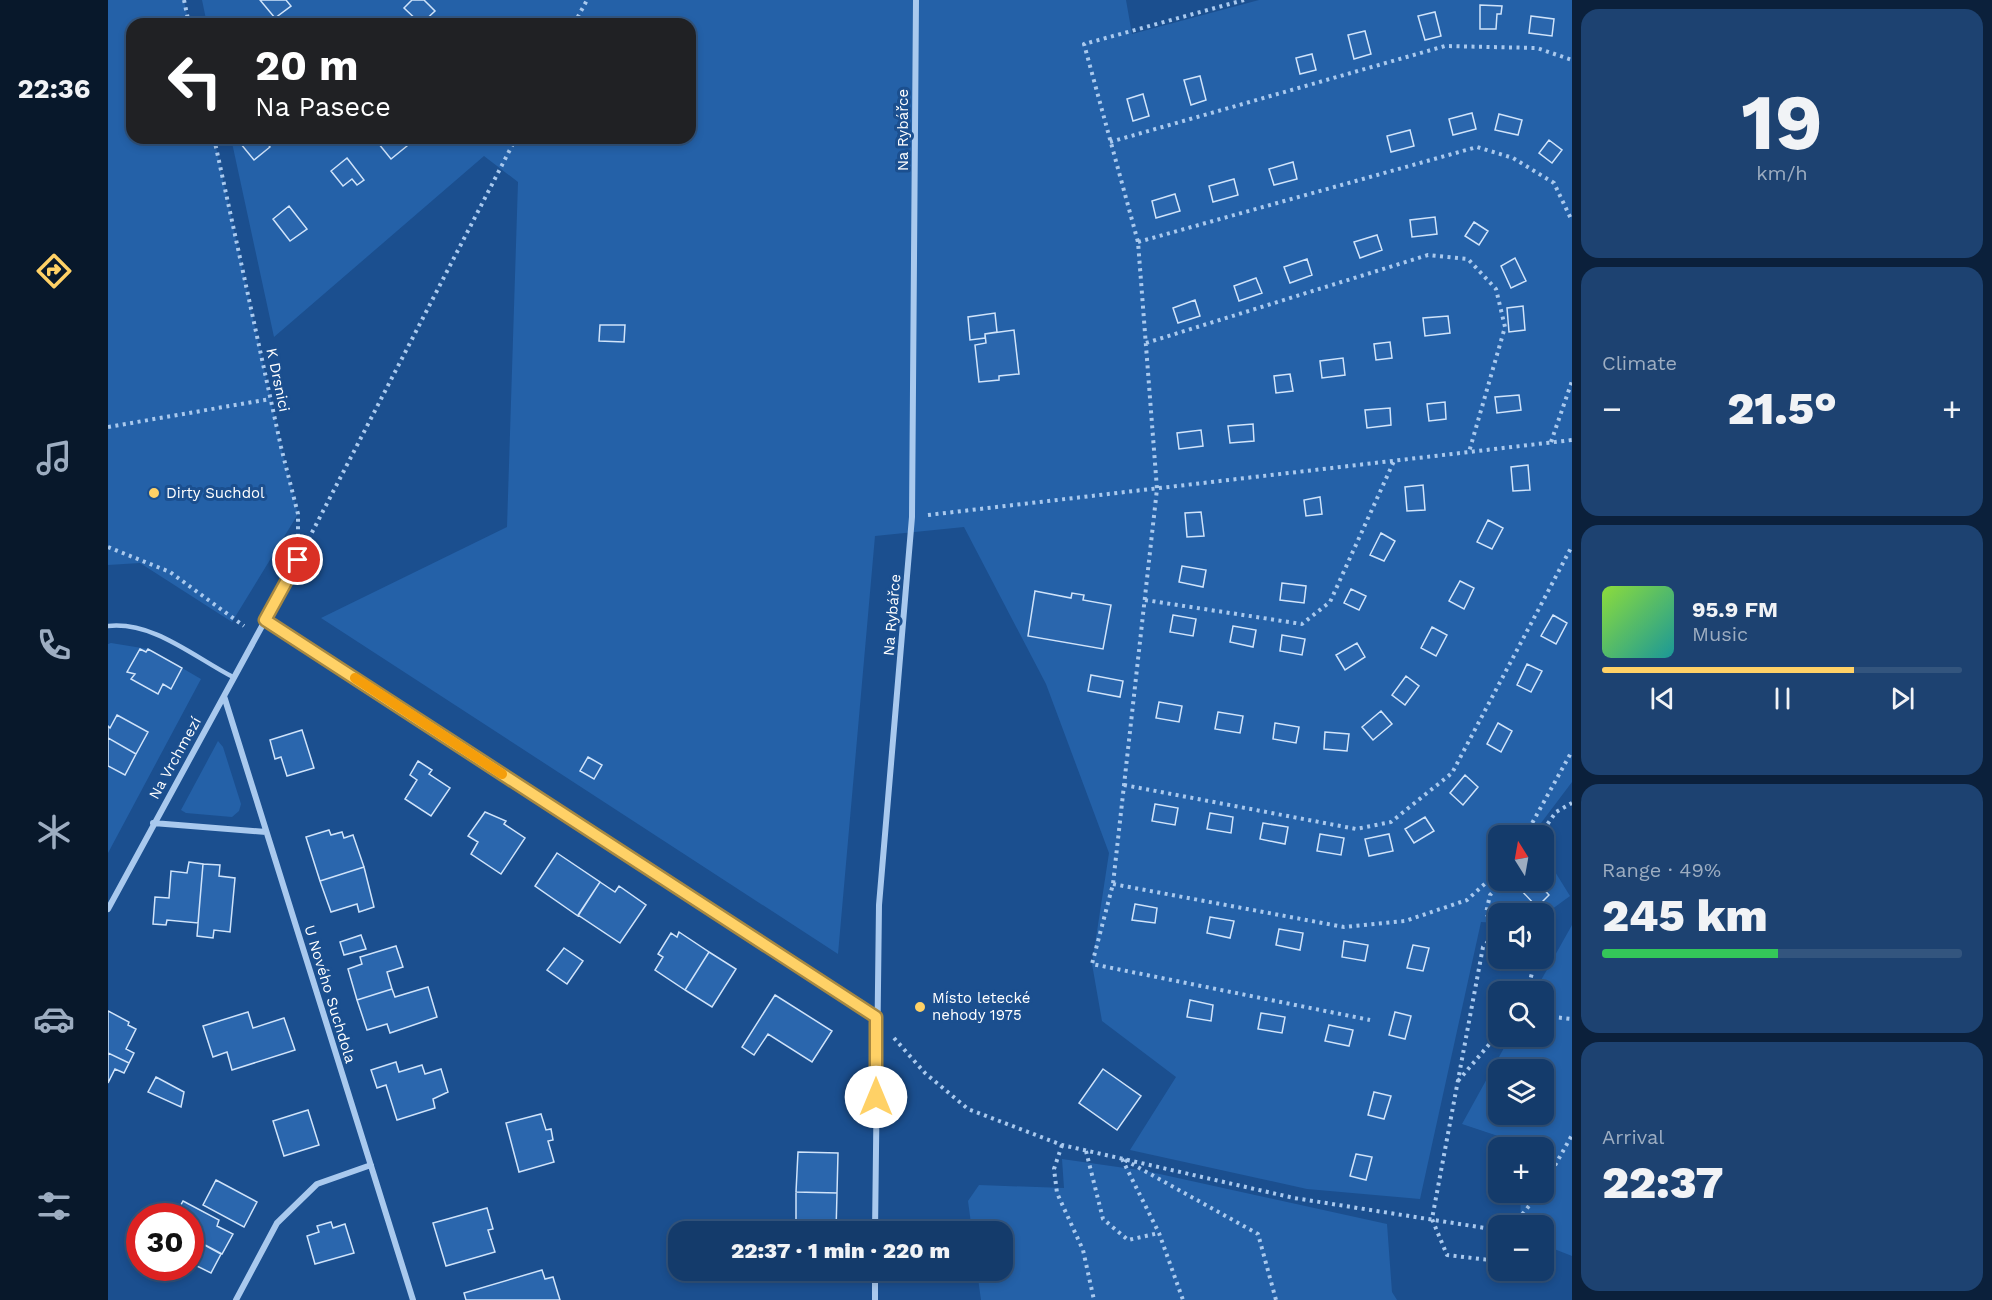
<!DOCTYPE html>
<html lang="en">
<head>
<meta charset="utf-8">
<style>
	:root { --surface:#143b6b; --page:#1d4271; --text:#f1f3f6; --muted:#9dadc1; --line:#33557e; --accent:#ffd166 }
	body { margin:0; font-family:"Work Sans",sans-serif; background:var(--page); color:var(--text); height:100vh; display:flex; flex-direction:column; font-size:22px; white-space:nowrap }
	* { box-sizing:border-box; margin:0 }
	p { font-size:20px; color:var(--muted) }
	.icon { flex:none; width:33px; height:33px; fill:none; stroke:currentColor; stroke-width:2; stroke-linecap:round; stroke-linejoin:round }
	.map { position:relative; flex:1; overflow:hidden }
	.side { display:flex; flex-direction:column; gap:9px; padding:9px; background:#0b203b; width:420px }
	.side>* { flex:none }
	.guide { position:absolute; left:18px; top:18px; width:570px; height:126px; border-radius:18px; box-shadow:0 3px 9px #0003,0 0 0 2px var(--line); background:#202124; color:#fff; overflow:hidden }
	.needle { width:39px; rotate:349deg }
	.buttons { position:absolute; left:1380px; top:825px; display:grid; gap:12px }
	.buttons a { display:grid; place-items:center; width:66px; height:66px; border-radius:12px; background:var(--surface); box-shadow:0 3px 9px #0003,0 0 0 2px var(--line); font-size:30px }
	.speed { position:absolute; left:18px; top:1203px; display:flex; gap:12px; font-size:30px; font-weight:700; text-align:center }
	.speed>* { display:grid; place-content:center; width:78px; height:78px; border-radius:50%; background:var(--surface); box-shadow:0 3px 9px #0003,0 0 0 2px var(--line); line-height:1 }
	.speed .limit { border:9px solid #d22; background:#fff; color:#111 }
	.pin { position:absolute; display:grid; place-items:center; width:51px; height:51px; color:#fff; margin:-26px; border:3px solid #fff; border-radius:50%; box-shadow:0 2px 6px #0007 }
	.me { position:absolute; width:66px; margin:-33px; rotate:0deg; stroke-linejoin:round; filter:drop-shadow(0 0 4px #0008) }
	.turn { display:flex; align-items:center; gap:21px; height:126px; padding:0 30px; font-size:27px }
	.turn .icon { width:78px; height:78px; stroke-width:2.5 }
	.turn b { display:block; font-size:42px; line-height:51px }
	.big { font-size:45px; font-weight:800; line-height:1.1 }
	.side .card { flex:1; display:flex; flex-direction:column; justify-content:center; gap:9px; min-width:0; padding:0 21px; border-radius:18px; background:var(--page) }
	.side .dial { align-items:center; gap:0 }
	.dial b { font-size:78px; line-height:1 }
	.song { display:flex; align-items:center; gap:18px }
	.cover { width:72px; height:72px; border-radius:9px; background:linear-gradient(135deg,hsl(90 70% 55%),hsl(180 70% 35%)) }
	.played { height:6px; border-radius:3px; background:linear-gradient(90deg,var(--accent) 70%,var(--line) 70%) }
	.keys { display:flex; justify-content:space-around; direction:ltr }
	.heat { display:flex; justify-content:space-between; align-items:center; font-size:33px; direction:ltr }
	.charge { height:9px; border-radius:4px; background:linear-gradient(90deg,#34c759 49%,var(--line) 0) }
	.trip { position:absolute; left:560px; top:1221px; width:345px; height:60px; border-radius:18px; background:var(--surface); box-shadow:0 3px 9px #0003,0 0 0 2px var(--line); font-weight:800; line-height:60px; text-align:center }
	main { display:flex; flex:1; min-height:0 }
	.tabs { display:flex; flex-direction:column; width:108px; justify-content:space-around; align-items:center; background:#08182b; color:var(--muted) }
	.tabs .icon { width:42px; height:42px }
	.tabs .on { color:var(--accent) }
	.tabs b { font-size:27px; color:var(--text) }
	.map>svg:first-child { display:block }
	.green { fill:#2461a8; fill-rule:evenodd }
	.building { fill:#2a66ad; stroke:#cfe3fa; stroke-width:1.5 }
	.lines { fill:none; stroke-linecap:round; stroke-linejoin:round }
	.path { stroke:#a9c9ee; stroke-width:4; stroke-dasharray:3 4.5; stroke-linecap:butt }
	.lane { stroke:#a9c9ee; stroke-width:4.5 }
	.street { stroke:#a9c9ee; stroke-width:6 }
	.route-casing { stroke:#a68842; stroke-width:15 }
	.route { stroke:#ffd166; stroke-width:10 }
	.slow { stroke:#f59e0b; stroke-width:10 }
	.poi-dot { fill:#ffd166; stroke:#1b4f8f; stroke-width:2 }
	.labels { text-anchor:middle; stroke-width:6; stroke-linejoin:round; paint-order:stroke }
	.street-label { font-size:15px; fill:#fff; stroke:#1b4f8f }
	.poi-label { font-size:15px; fill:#fff; stroke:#1b4f8f; text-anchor:start }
</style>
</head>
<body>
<main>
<nav class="tabs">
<b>22:36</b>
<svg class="icon on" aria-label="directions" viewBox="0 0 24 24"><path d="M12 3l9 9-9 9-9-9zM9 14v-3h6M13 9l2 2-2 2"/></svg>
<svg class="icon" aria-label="music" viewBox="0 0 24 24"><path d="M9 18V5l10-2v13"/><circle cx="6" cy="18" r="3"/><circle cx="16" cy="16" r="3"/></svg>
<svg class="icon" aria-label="phone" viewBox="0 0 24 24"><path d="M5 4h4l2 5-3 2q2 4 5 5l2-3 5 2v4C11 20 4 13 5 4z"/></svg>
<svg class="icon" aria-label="climate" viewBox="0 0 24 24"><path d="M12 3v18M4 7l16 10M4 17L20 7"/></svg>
<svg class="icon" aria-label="car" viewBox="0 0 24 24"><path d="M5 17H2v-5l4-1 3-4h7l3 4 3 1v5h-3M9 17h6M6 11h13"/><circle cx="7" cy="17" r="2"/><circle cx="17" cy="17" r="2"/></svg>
<svg class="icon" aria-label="filters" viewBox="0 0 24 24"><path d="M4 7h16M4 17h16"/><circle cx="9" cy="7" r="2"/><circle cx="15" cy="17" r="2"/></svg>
</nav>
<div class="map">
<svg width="1464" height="1300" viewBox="0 0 1464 1300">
	<rect width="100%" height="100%" fill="#1b4f8f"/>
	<!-- green -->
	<path class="green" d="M 0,0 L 76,0 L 81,24 L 24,24 L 24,138 L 106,138 L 173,447 L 190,514 L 124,622 L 32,563 L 0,565 Z
		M 94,0 L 1018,0 L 1024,34 L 1151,0 L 1464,0 L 1464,782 L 1424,835 L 1390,836 L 1390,880 L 1436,880 L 1436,854 L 1462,896 L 1436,915 L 1390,914 L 1390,923 L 1373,922 L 1312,1199 L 1199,1189 L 1022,1150 L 1068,1077 L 994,1021 L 984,964 L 1001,853 L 938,684 L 856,527 L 767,536 L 730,954 L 213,618 L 399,527 L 410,182 L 376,156 L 166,337 L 123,138 L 582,138 L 582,24 L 99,24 Z
		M 3,643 L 40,649 L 38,652 L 32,649 L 24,679 L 49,694 L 55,684 L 63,688 L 74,668 L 93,679 L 0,853 L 0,766 L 17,775 L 40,732 L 9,715 L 2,728 L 0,726 L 0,644 Z
		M 110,741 L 115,747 L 133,804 L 131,811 L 124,817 L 78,813 L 73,810 Z
		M 1464,925 L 1464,1256 L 1436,1245 L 1436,1226 L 1412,1225 L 1413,1193 L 1436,1192 L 1436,1148 L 1414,1147 L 1414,1144 L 1354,1124 L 1402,1037 L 1436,1036 L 1436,992 L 1427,991 ZM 1390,1070 L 1436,1070 L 1436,1114 L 1390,1114 Z
		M 954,1159 L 1038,1171 L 1279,1224 L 1284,1292 L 1289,1300 L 873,1300 L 869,1271 L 894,1270 L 894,1232 L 864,1231 L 860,1201 L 871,1185 L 956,1188 Z"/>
	<!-- building -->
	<path class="building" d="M 152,0 L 178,0 L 183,6 L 167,18 Z
		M 304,0 L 316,0 L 327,11 L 313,24 L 296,8 Z
		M 1372,5 L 1394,6 L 1393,14 L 1389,14 L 1388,29 L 1372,29 Z
		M 1327,12 L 1333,36 L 1317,40 L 1310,16 Z
		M 1423,16 L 1446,19 L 1444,36 L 1421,33 Z
		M 1257,31 L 1263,54 L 1246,59 L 1240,35 Z
		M 1204,54 L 1208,70 L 1192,74 L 1188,58 Z
		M 1092,76 L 1098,100 L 1083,105 L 1076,80 Z
		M 1035,94 L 1041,116 L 1025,121 L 1019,99 Z
		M 1364,113 L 1368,129 L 1345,135 L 1341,119 Z
		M 1391,114 L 1414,120 L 1410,135 L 1387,130 Z
		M 1302,130 L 1306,146 L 1283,152 L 1279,136 Z
		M 128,138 L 155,138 L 162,147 L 146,160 Z
		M 266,138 L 292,138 L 299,146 L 283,159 Z
		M 1441,140 L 1454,150 L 1444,163 L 1431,153 Z
		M 239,158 L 256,180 L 249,185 L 244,179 L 235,186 L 223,171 Z
		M 1185,162 L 1189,179 L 1166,185 L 1161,169 Z
		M 1126,179 L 1130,195 L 1105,202 L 1101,186 Z
		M 1067,194 L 1072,211 L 1048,218 L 1044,201 Z
		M 181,206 L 199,229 L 182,241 L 165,219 Z
		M 1327,217 L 1329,234 L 1304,237 L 1302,220 Z
		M 1366,222 L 1380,231 L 1371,245 L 1357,236 Z
		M 1269,235 L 1274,250 L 1252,258 L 1246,242 Z
		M 1407,258 L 1418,281 L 1403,288 L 1393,266 Z
		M 1199,259 L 1204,275 L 1182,283 L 1176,267 Z
		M 1148,278 L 1154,293 L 1131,301 L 1126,286 Z
		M 1087,300 L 1092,316 L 1070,323 L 1065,308 Z
		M 1415,306 L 1417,330 L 1401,332 L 1399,308 Z
		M 887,313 L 889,332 L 877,334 L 877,338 L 862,340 L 860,317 Z
		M 1340,316 L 1342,333 L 1317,336 L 1315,318 Z
		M 492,325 L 517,325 L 516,342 L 491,341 Z
		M 906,330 L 911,374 L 891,376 L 891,380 L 871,382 L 867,345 L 878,343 L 877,334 Z
		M 1282,342 L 1284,358 L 1268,360 L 1266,344 Z
		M 1235,358 L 1237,375 L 1214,378 L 1212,361 Z
		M 1182,374 L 1185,391 L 1168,393 L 1166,376 Z
		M 1411,395 L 1413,410 L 1389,413 L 1387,397 Z
		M 1337,402 L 1338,419 L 1321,421 L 1319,404 Z
		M 1282,408 L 1283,425 L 1259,428 L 1257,410 Z
		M 1145,424 L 1146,441 L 1122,443 L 1120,426 Z
		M 1093,430 L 1095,446 L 1071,449 L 1069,433 Z
		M 1420,465 L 1422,490 L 1405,491 L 1403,467 Z
		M 1315,485 L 1317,510 L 1299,511 L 1297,487 Z
		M 1212,497 L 1214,514 L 1198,516 L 1196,500 Z
		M 1093,512 L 1096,536 L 1079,537 L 1077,513 Z
		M 1380,520 L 1395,528 L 1384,549 L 1369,542 Z
		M 1273,533 L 1287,541 L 1276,561 L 1262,555 Z
		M 1074,566 L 1098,570 L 1095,587 L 1071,582 Z
		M 1352,581 L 1366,588 L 1356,609 L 1341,601 Z
		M 1174,583 L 1198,586 L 1196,603 L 1172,600 Z
		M 1243,589 L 1258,596 L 1251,610 L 1236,603 Z
		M 927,591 L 963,598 L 964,593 L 976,595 L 975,600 L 1003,605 L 995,649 L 920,636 Z
		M 1065,615 L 1088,619 L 1085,636 L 1062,632 Z
		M 1445,615 L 1459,623 L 1448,644 L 1433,636 Z
		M 1125,626 L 1148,630 L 1145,647 L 1122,642 Z
		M 1324,627 L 1339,635 L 1328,656 L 1313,648 Z
		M 1174,635 L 1197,639 L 1194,655 L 1172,651 Z
		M 1249,643 L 1257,657 L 1237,670 L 1228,655 Z
		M 32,649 L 38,652 L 40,649 L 74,668 L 63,689 L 55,684 L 50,694 L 23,679 L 27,674 L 19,672 Z
		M 1419,664 L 1434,671 L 1423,692 L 1409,685 Z
		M 983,675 L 1015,681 L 1012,697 L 980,691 Z
		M 1298,676 L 1311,686 L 1297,705 L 1284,695 Z
		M 1051,702 L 1074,706 L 1071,722 L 1048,718 Z
		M 1273,711 L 1284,724 L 1265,740 L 1254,727 Z
		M 1110,712 L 1135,716 L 1132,733 L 1107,729 Z
		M 9,715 L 40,732 L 28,754 L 0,738 L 0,726 L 2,728 Z
		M 1167,723 L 1191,727 L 1188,743 L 1165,739 Z
		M 1390,723 L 1404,731 L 1393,752 L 1379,744 Z
		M 194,730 L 206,768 L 179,776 L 173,757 L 167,759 L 162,740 Z
		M 1217,732 L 1241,734 L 1239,751 L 1216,749 Z
		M 0,738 L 28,754 L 17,775 L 0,766 Z
		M 480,757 L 494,765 L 486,779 L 472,771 Z
		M 310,761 L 324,770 L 321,774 L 342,788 L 323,816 L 297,799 L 309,780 L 302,775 Z
		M 1357,775 L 1370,787 L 1355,805 L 1342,793 Z
		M 1047,804 L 1070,808 L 1067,825 L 1044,821 Z
		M 377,812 L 398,821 L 396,824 L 417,838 L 393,874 L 363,854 L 370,842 L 360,836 Z
		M 1102,813 L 1125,817 L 1123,833 L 1099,829 Z
		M 1317,817 L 1326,831 L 1306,843 L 1297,829 Z
		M 1155,823 L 1180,827 L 1177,844 L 1152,839 Z
		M 221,830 L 223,835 L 234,832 L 236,838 L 245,835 L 256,867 L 212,881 L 198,837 Z
		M 1212,834 L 1236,838 L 1233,855 L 1209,851 Z
		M 1281,834 L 1285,851 L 1261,856 L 1257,839 Z
		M 449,853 L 492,882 L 470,916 L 427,886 Z
		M 81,862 L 95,864 L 90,923 L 59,920 L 58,925 L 45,924 L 47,897 L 61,898 L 63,871 L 79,873 Z
		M 95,864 L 112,865 L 111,876 L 127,878 L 122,932 L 106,930 L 105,938 L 89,936 Z
		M 256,867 L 266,907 L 251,912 L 249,904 L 223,912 L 212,881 Z
		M 1421,880 L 1427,880 L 1441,895 L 1429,907 L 1412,889 Z
		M 492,882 L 507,892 L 511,886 L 538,905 L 512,943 L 470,915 Z
		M 1027,904 L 1049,908 L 1047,923 L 1024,920 Z
		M 1102,917 L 1126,921 L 1122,938 L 1099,933 Z
		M 1171,929 L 1195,933 L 1192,950 L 1168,945 Z
		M 571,932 L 601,952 L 577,990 L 547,970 L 555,957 L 550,954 L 563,933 L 569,937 Z
		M 253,935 L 258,949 L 236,955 L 232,942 Z
		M 1236,941 L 1260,945 L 1257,961 L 1234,957 Z
		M 1305,945 L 1321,948 L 1315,971 L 1299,968 Z
		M 288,946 L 295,967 L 279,972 L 284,989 L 249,1000 L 240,969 L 254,964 L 252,957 Z
		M 456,948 L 475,961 L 459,984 L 439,970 Z
		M 601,952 L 628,969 L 604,1007 L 577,990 Z
		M 320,987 L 329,1017 L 282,1033 L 279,1024 L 259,1030 L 249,1000 L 284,989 L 287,997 Z
		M 667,995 L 724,1031 L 704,1062 L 660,1034 L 646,1055 L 634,1047 Z
		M 1082,1000 L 1105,1005 L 1103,1021 L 1079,1017 Z
		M 0,1011 L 21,1022 L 20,1025 L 28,1029 L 18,1049 L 26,1053 L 21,1063 L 0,1053 Z
		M 140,1012 L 145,1028 L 176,1018 L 187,1050 L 124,1070 L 119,1052 L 105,1057 L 95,1026 Z
		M 1287,1012 L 1303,1016 L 1297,1039 L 1281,1035 Z
		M 1153,1013 L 1177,1017 L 1174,1033 L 1150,1029 Z
		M 1221,1025 L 1245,1030 L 1241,1046 L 1217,1041 Z
		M 0,1053 L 21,1063 L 16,1073 L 7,1069 L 0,1083 Z
		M 288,1062 L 291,1072 L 314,1065 L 317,1074 L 333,1069 L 340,1092 L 325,1099 L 327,1108 L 289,1120 L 278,1085 L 269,1088 L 263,1070 Z
		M 995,1069 L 1033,1096 L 1009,1130 L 971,1103 Z
		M 48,1077 L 76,1092 L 73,1107 L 40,1092 Z
		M 1266,1092 L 1283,1096 L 1276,1119 L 1260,1115 Z
		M 200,1110 L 211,1145 L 176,1156 L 165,1121 Z
		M 433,1114 L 438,1130 L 443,1129 L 445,1140 L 440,1141 L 446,1162 L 411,1172 L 398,1123 Z
		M 690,1152 L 730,1153 L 729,1193 L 688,1192 Z
		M 1248,1154 L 1264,1157 L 1258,1180 L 1242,1176 Z
		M 108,1180 L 149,1202 L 136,1227 L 95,1205 Z
		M 688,1192 L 729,1193 L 728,1232 L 688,1232 Z
		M 75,1201 L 111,1220 L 109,1226 L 125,1234 L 114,1254 L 82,1237 L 82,1216 L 67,1216 Z
		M 379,1208 L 385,1229 L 380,1230 L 387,1252 L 338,1266 L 325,1223 Z
		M 223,1222 L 225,1228 L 237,1224 L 246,1253 L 207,1264 L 199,1236 L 211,1232 L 209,1226 Z
		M 82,1237 L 113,1254 L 103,1273 L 87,1265 L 84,1270 L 79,1268 L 82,1268 Z
		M 434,1270 L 437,1279 L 445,1277 L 452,1300 L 358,1300 L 356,1293 Z
		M 687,1270 L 727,1270 L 727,1282 L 687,1281 Z"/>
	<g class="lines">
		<!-- path -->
		<path class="path" d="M 76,0 L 81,24
			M 1136,0 L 976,44 L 1030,242 L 1049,489 L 1005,884 L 984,964 L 1262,1020
			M 466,24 L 479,0
			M 106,138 L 173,447 L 190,514 L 190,545
			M 1002,142 L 1337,46 L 1429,48 L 1464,60
			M 1030,242 L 1369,147 L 1405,158 L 1446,183 L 1464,221
			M 1038,343 L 1320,255 L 1360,259 L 1388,289 L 1397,327 L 1361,452
			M 0,427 L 162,399
			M 1443,442 L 1464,381
			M 820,515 L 1464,440
			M 197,546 L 408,138
			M 0,547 L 62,572 L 136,626
			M 1037,600 L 1194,624 L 1222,602 L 1286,461
			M 1016,785 L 1248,829 L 1283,822 L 1344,773 L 1464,546
			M 1417,836 L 1464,751
			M 1431,836 L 1448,812 L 1464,803
			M 1005,884 L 1236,927 L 1297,921 L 1359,900 L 1390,872
			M 1388,930 L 1378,913 L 1382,895 L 1396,880
			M 1390,930 L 1375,947 L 1324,1219 L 1339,1255 L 1390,1261
			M 1419,992 L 1428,958
			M 1436,1016 L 1464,1019
			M 786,1038 L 817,1073 L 860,1109 L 954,1145 L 1186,1198 L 1390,1230
			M 1350,1081 L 1390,1034
			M 954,1145 L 946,1169 L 949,1193 L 975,1250 L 986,1300
			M 978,1151 L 995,1219 L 1020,1240 L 1051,1233
			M 1014,1159 L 1051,1233 L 1075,1300
			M 1017,1160 L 1150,1234 L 1168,1300
			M 1436,1185 L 1464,1135
			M 1405,1226 L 1432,1192"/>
		<!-- lane -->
		<path class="lane" d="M 0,626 C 45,621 86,657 125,677"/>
		<!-- street -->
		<path class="street" d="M 157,620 L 768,1017
			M 116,696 L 305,1300
			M 45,823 L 158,832
			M 0,909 L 190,560
			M 767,1232 L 771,905 L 804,517 L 808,0
			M 128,1300 L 169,1223 L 209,1184 L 263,1165
			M 767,1300 L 767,1270"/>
	</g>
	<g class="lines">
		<defs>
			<path id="route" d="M 190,560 L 157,620 L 768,1017 L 768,1097"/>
		</defs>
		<!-- route casing -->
		<use href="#route" class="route-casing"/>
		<!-- route -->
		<use href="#route" class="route"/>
		<!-- slow -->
		<path class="slow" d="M 247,678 L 394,774"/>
	</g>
	<!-- markers -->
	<g class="poi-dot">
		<circle cx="46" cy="493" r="6"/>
		<circle cx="812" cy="1007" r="6"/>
	</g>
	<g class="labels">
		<!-- street labels -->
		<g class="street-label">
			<text transform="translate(795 130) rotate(-90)" y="5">Na Rybářce</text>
			<text transform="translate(170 380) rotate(78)" y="5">K Drsnici</text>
			<text transform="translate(784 615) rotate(-85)" y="5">Na Rybářce</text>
			<text transform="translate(67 758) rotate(-61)" y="5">Na Vrchmezí</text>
			<text transform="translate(222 994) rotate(73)" y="5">U Nového Suchdola</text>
		</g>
		<!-- poi labels -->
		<g class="poi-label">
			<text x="58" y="498">Dirty Suchdol</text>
			<text x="824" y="1003">Místo letecké<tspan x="824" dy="17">nehody 1975</tspan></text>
		</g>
	</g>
</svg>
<div class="buttons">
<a><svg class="needle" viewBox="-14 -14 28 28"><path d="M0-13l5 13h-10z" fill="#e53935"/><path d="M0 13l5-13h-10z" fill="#9dadc1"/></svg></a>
<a><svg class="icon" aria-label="sound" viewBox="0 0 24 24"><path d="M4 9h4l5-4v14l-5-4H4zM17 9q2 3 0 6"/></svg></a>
<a><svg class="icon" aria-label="search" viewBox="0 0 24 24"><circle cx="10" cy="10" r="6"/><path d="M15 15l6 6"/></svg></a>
<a><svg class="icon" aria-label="layers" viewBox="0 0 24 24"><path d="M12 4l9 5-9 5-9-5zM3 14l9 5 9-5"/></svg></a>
<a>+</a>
<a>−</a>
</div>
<div class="speed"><div class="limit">30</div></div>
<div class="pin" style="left:190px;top:560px;background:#d93025"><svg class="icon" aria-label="arrive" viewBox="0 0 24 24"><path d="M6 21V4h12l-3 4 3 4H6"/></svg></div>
<svg class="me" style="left:768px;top:1097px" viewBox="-20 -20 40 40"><circle r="19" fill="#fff"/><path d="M0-13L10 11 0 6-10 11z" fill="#ffd166"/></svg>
<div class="trip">22:37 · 1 min · 220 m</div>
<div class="guide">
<div class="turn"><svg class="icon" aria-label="left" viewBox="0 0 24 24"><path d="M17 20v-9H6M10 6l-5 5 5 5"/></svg><div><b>20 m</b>Na Pasece</div></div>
</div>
</div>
<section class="side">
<div class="card dial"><b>19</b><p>km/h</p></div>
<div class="card"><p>Climate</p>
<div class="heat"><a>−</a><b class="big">21.5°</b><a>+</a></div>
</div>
<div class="card">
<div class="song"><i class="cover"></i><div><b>95.9 FM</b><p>Music</p></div></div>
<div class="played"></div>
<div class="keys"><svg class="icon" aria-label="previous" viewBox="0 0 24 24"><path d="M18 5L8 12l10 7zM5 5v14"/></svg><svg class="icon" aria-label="pause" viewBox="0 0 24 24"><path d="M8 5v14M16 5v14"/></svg><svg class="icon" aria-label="next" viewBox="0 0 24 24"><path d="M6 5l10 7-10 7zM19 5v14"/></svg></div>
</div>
<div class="card"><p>Range · 49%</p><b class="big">245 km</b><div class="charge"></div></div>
<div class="card"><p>Arrival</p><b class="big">22:37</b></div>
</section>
</main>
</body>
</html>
